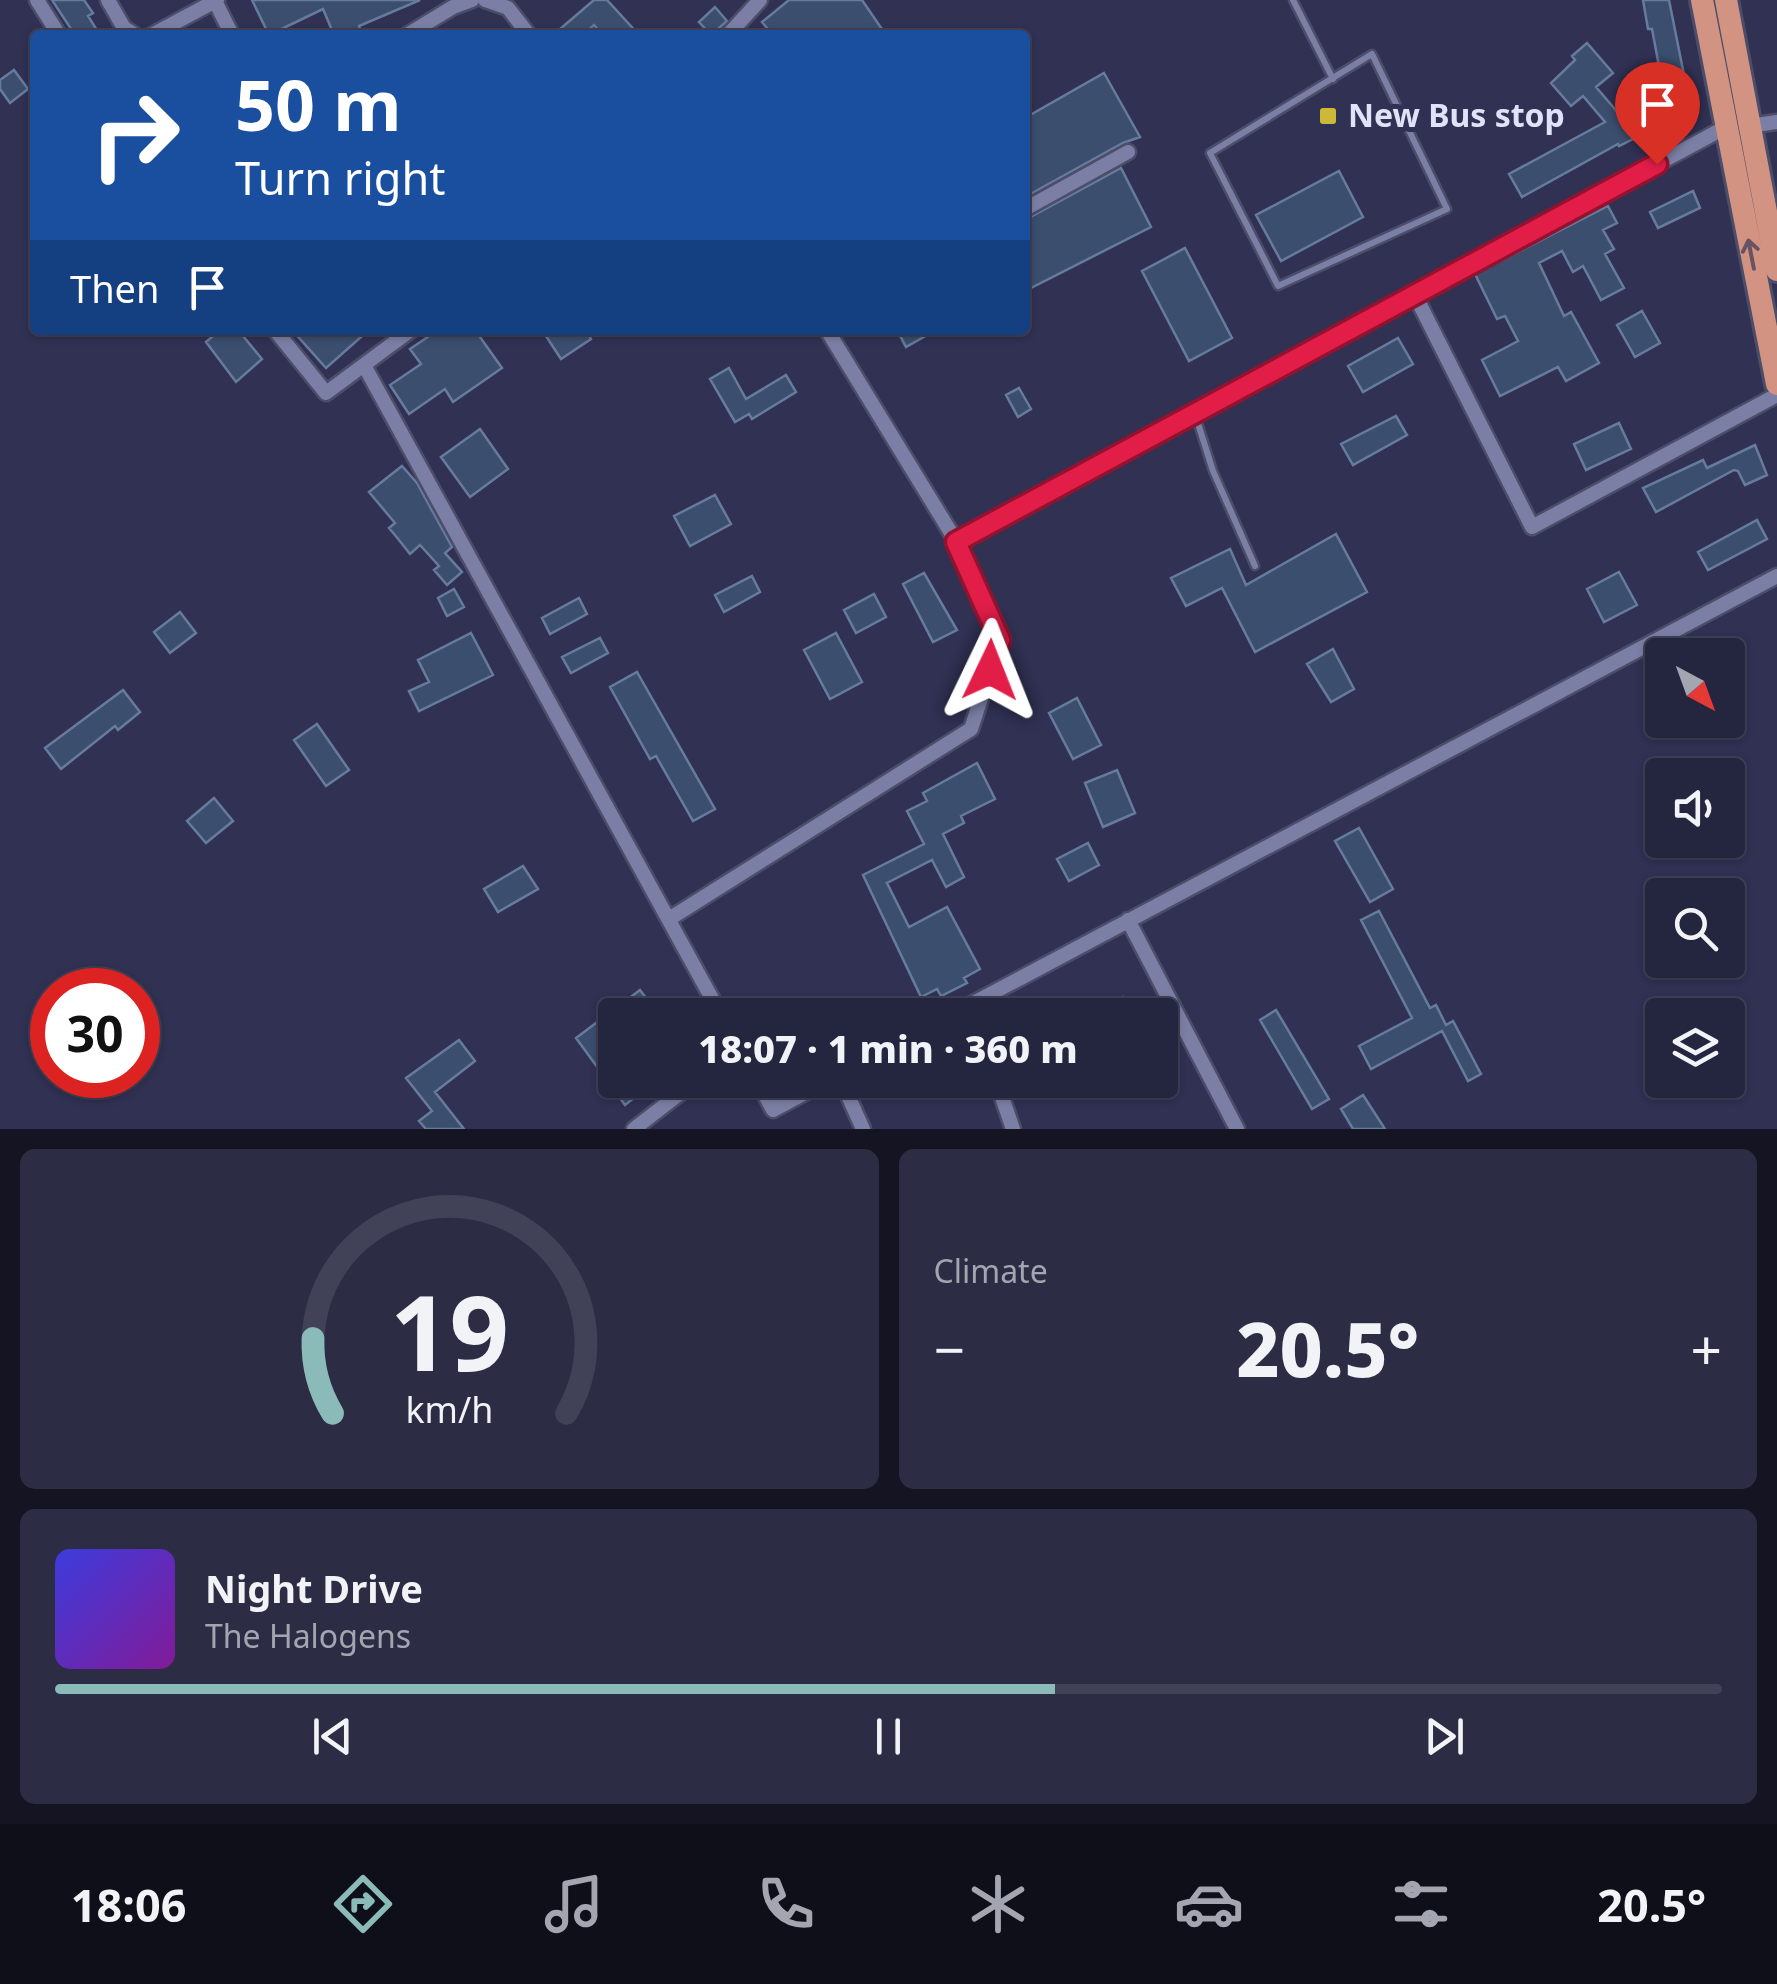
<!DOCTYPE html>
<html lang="en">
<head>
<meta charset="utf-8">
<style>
	:root { --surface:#24253e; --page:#2c2d45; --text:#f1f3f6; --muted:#a3a5b0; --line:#414258; --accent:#8bbbb9 }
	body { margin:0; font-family:"Noto Sans",sans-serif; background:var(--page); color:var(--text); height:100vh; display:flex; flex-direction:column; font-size:38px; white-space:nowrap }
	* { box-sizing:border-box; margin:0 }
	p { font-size:32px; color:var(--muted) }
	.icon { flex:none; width:55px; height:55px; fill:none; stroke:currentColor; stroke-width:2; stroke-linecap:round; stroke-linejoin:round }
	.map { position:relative; height:1129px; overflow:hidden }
	.details { display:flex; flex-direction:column; gap:20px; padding:20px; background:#141422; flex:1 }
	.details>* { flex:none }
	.hud { position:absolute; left:30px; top:30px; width:1000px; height:305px; border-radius:10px; box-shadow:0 2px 8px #0004,0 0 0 2px var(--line); background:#1a4fa0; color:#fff; overflow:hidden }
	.needle { width:65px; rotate:139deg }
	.fabs { position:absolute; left:1645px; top:638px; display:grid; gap:20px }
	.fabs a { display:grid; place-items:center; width:100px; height:100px; border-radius:10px; background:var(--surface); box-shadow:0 2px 8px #0004,0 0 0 2px var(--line); font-size:50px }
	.speed { position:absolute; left:30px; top:968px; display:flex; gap:20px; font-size:50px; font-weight:700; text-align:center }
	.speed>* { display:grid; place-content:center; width:130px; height:130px; border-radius:50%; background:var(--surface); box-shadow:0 2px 8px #0004,0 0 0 2px var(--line); line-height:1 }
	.speed .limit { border:15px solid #d22; background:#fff; color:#111 }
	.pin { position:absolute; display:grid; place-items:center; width:85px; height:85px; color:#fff; margin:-102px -42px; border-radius:50% 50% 50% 0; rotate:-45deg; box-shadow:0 0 10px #0007 }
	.pin .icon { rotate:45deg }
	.me { position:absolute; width:110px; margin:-55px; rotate:2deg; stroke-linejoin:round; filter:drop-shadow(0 0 8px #0008) }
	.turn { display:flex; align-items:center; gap:35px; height:210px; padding:0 40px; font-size:45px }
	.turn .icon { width:130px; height:130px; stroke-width:2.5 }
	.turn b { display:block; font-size:70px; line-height:85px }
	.then { display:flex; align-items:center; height:95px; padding:0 40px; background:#0003; gap:20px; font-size:38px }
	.big { font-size:75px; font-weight:800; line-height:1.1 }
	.details .widget { flex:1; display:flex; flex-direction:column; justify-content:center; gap:15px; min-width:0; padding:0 35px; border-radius:15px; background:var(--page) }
	.details .dial { align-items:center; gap:0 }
	.dial svg { height:260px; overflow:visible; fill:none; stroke:var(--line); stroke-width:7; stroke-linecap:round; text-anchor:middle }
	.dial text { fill:var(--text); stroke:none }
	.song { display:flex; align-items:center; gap:30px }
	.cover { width:120px; height:120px; border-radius:15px; background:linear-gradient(135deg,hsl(240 70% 55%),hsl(290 70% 35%)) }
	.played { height:10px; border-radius:5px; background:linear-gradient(90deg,var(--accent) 60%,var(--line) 60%) }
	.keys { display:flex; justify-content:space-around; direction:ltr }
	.heat { display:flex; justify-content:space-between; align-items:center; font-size:55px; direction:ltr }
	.details .tiles { flex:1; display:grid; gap:20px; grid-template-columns:1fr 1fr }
	.widget:last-child { grid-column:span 2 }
	.trip { position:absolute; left:598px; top:998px; width:580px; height:100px; border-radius:10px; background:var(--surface); box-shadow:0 2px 8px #0004,0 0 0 2px var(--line); font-weight:800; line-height:100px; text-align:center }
	.tabs { display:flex; height:160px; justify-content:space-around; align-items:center; background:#0e0f19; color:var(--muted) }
	.tabs .icon { width:70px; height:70px }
	.tabs .on { color:var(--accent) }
	.tabs b { font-size:45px; color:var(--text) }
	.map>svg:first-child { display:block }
	.building { fill:#3b4e6e; stroke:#667b9d; stroke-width:2.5 }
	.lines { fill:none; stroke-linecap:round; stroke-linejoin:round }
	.service-casing { stroke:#4c4d69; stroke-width:11 }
	.minor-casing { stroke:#4c4d69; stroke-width:19 }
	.trunk-casing { stroke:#4c4d69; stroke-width:28 }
	.service { stroke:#7b7fa5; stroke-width:6 }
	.minor { stroke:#7b7fa5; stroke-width:14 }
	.trunk { stroke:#d39382; stroke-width:22 }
	.oneway { stroke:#695363 }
	.route-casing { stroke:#92132f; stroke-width:25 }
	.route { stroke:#e11d48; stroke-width:18 }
	.poi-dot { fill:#ccb938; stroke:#303153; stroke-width:4 }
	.labels { text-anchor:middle; stroke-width:10; stroke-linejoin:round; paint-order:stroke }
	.poi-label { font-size:32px; font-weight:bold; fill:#e0e2f8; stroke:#303153; text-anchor:start }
</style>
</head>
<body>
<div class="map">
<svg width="1777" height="1129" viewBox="0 0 1777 1129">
	<rect width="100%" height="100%" fill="#303153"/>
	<!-- building -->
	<path class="building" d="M 52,0 L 84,0 L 93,13 L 88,16 L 100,35 L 75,35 Z
		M 252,0 L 420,0 L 359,26 L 362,35 L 334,35 L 323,9 L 269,35 Z
		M 594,0 L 607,0 L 639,35 L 603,35 L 594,25 L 583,35 L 553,35 Z
		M 789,0 L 862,0 L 886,35 L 773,35 L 762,22 Z
		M 1643,0 L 1669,0 L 1691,110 L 1666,115 L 1669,121 L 1619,146 L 1618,144 L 1522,197 L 1509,174 L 1605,122 L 1583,96 L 1571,106 L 1551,83 L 1575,60 L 1572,56 L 1587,43 L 1613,73 L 1596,87 L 1620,115 L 1664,93 L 1652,29 L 1648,29 Z
		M 715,7 L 727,21 L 711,35 L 699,22 Z
		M 14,70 L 28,89 L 10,103 L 0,89 L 0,80 Z
		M 1104,73 L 1140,137 L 1123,143 L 1025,197 L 1025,118 Z
		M 1121,168 L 1151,227 L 1025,291 L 1025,220 Z
		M 1339,171 L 1363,217 L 1281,261 L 1256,215 Z
		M 1693,191 L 1700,208 L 1658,228 L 1650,212 Z
		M 1608,206 L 1617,223 L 1603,230 L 1614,249 L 1605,254 L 1624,288 L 1601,300 L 1583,266 L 1573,272 L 1562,251 L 1539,263 L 1564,316 L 1571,312 L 1599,363 L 1566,381 L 1558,367 L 1500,396 L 1482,360 L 1518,341 L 1505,316 L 1497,319 L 1475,274 Z
		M 1185,248 L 1232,338 L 1189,361 L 1142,271 Z
		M 1642,311 L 1660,343 L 1635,357 L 1617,325 Z
		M 220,330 L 238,330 L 262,359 L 236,382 L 206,342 Z
		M 292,330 L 369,330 L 326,368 Z
		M 438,330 L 475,330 L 502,368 L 453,402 L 445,389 L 409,414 L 390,385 L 421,364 L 410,349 Z
		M 542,330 L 586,330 L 591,339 L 561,359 Z
		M 897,330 L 936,330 L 906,347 Z
		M 1398,338 L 1413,364 L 1363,392 L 1348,366 Z
		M 729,368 L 746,399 L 786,375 L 796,392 L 752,419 L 749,414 L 735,422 L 710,379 Z
		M 1019,388 L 1031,409 L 1018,417 L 1006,395 Z
		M 1396,416 L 1407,435 L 1353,465 L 1341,444 Z
		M 1619,423 L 1631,449 L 1586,470 L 1574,444 Z
		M 480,429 L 508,469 L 470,497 L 441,457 Z
		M 1755,445 L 1767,475 L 1745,485 L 1738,471 L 1734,470 L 1656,512 L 1643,488 L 1703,460 L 1707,468 Z
		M 402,466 L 417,483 L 452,547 L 445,553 L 462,572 L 447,585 L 434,570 L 439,566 L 420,545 L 410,554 L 399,540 L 389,528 L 395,523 L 369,492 Z
		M 715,495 L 731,524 L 690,546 L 674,516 Z
		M 1757,520 L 1767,539 L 1708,570 L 1698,552 Z
		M 1336,534 L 1367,592 L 1255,652 L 1222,588 L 1186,606 L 1171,578 L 1230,549 L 1246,585 Z
		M 1619,572 L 1637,605 L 1604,622 L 1587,589 Z
		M 924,573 L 957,630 L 933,642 L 903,584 Z
		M 752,576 L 760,592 L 724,612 L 715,595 Z
		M 454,589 L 464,607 L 447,616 L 438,598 Z
		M 874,594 L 886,617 L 856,633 L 844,610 Z
		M 579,598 L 587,614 L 550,634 L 542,618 Z
		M 180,612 L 196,633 L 170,653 L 154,632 Z
		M 471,633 L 493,675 L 419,711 L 409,691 L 429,682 L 418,660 Z
		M 836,633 L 862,682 L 830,699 L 804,650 Z
		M 600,638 L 608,653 L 571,673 L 562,657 Z
		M 1333,649 L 1354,689 L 1331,702 L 1307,664 Z
		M 637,672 L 715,809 L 693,821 L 656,756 L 650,759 L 610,687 Z
		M 123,690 L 140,712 L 118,730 L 115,726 L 61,769 L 45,748 Z
		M 1077,698 L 1101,745 L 1073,759 L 1049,713 Z
		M 317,724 L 349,770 L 326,786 L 294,740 Z
		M 977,763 L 995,799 L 961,816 L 964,823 L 943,834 L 964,877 L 946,887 L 932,860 L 887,883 L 909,927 L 947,907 L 980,969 L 964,978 L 967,983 L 941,996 L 937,989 L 921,997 L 863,875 L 924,844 L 907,811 L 927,801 L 923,793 Z
		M 1117,770 L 1135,813 L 1103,827 L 1085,783 Z
		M 214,798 L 233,821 L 206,843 L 187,821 Z
		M 1359,828 L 1393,889 L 1370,902 L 1335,841 Z
		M 1088,843 L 1099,865 L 1069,881 L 1057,859 Z
		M 523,866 L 538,889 L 498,912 L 484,889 Z
		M 1379,911 L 1430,1008 L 1436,1005 L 1446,1025 L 1453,1021 L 1481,1074 L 1468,1081 L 1442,1031 L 1371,1069 L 1359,1046 L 1412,1018 L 1361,920 Z
		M 640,990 L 659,1015 L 615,1015 L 615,1080 L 657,1080 L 625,1105 L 576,1038 Z
		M 1123,997 L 1134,1015 L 1092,1015 Z
		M 1276,1010 L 1329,1099 L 1312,1109 L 1260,1020 Z
		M 459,1040 L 475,1061 L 435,1092 L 464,1129 L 426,1129 L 419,1121 L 432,1111 L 406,1078 Z
		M 1363,1095 L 1385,1129 L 1353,1129 L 1341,1109 Z"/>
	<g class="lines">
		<defs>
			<path id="service" d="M 1293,0 L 1333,79
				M 1372,54 L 1447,209 L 1278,286 L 1210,153 Z
				M 1195,414 L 1213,471 L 1255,566"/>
			<path id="minor" d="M 37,0 L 59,35
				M 108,0 L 124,28 L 135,35
				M 485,0 L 508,8 L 529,35
				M 215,1 L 232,35
				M 152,35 L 217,0
				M 407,35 L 453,7 L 472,0
				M 728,35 L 760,0
				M 1749,126 L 1777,122
				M 1025,209 L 1128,152
				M 1415,295 L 1532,527 L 1777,395
				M 275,330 L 326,393 L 411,330
				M 827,330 L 956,541 L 1726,127
				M 365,367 L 721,1015
				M 669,919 L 971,729 L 1000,640 L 956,541
				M 1128,920 L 1237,1129
				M 951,1015 L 1777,576
				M 757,1080 L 773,1110 L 829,1080
				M 841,1080 L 863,1129
				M 996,1080 L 1013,1129
				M 634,1129 L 697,1080"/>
			<path id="trunk" d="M 1702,0 L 1777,384
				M 1726,0 L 1777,270"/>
		</defs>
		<!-- service casing -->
		<use href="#service" class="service-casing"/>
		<!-- minor casing -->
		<use href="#minor" class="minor-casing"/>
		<!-- trunk casing -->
		<use href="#trunk" class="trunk-casing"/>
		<!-- service -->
		<use href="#service" class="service"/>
		<!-- minor -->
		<use href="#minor" class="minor"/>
		<!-- trunk -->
		<use href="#trunk" class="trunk"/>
	</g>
	<!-- one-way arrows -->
	<defs><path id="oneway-shaft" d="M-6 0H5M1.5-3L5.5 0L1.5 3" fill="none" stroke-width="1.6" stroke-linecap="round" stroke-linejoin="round" transform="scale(2.5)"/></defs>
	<use class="oneway" href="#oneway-shaft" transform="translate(1751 254) rotate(-101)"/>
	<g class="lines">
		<defs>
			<path id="route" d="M 990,670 L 1000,640 L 956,542 L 1657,164"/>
		</defs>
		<!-- route casing -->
		<use href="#route" class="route-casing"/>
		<!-- route -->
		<use href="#route" class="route"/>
	</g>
	<!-- markers -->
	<rect class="poi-dot" x="1318" y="106" width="20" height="20" rx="5"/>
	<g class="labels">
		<!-- poi labels -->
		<g class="poi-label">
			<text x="1348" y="127">New Bus stop</text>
		</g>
	</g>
</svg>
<div class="fabs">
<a><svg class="needle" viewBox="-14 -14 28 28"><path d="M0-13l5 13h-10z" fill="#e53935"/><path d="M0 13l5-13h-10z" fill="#a3a5b0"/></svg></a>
<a><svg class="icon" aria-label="sound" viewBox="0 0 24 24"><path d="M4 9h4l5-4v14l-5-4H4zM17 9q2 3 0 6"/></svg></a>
<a><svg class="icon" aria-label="search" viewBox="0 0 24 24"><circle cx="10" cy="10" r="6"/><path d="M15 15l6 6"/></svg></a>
<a><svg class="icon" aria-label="layers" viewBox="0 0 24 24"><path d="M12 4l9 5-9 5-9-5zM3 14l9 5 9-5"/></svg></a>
</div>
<div class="speed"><div class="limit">30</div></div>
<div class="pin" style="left:1657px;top:164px;background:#d93025"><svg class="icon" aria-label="arrive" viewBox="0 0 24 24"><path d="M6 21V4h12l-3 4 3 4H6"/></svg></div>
<svg class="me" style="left:990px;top:670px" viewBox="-20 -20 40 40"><path d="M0-17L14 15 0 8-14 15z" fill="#e11d48" stroke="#fff" stroke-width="4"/></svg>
<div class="trip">18:07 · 1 min · 360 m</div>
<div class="hud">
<div class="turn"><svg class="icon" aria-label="right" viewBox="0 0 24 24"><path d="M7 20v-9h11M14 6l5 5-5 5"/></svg><div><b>50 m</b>Turn right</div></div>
<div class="then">Then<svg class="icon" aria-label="arrive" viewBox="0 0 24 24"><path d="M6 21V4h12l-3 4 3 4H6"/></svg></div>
</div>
</div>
<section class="details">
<div class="tiles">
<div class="widget dial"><svg viewBox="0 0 100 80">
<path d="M14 69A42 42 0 1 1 86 69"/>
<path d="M14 69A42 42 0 0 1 8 46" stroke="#8bbbb9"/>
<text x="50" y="56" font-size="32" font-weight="700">19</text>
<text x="50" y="72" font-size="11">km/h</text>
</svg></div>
<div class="widget"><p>Climate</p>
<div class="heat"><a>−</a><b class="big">20.5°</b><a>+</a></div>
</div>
<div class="widget">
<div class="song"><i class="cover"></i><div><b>Night Drive</b><p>The Halogens</p></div></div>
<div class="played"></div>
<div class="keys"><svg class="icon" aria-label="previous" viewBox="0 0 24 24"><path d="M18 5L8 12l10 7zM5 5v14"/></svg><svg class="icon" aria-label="pause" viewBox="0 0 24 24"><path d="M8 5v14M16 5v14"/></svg><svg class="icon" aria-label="next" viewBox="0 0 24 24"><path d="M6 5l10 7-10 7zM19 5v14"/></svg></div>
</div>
</div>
</section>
<nav class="tabs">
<b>18:06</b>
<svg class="icon on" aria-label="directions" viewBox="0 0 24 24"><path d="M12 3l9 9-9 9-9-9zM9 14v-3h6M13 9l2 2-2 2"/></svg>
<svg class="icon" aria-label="music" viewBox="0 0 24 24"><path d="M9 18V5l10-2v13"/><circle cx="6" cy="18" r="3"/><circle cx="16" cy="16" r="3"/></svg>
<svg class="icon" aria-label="phone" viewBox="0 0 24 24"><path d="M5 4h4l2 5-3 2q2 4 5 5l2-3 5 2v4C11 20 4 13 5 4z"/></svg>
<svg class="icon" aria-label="climate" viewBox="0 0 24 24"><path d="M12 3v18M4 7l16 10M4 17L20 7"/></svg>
<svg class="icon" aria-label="car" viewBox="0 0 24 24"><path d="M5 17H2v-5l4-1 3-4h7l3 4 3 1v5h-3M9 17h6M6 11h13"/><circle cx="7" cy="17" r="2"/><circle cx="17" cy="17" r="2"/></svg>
<svg class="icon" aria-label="filters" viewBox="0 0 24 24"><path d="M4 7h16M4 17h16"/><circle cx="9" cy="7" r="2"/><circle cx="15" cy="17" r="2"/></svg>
<b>20.5°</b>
</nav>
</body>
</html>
